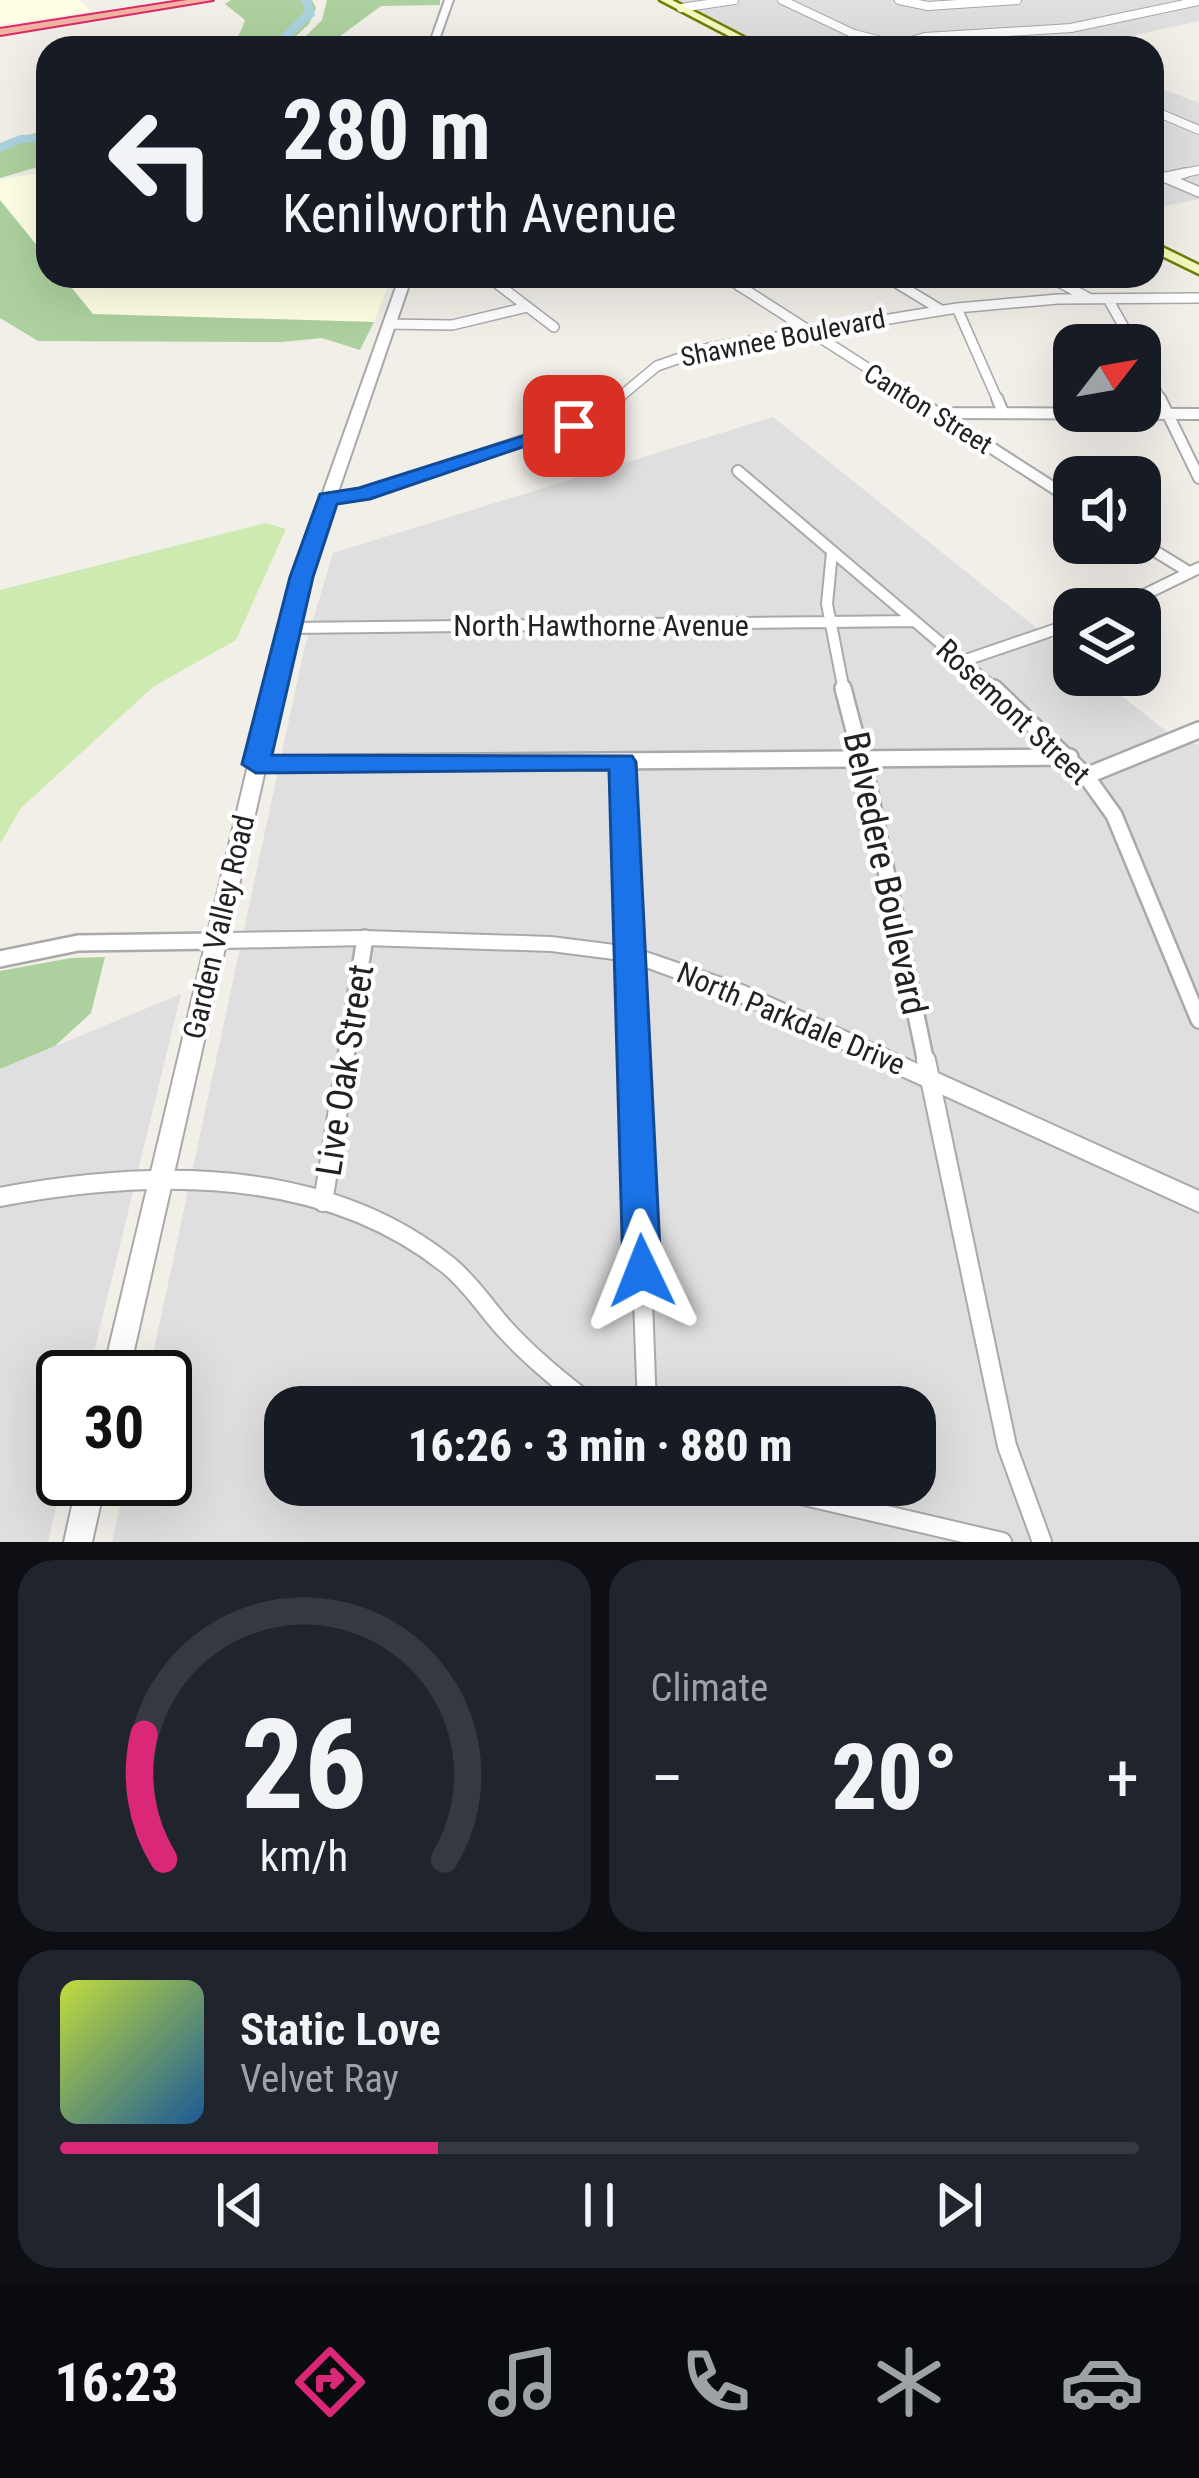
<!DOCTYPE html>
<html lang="en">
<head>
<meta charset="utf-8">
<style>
	:root { --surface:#171b24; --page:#20242c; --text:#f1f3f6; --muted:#9ea1a6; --line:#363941; --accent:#db2777 }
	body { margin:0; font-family:"Roboto Condensed",sans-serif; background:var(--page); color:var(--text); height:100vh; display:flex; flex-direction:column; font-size:45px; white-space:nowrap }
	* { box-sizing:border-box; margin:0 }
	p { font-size:39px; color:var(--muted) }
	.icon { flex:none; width:66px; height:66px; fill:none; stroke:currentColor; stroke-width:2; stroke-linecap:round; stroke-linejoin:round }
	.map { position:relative; height:1542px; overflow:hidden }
	.details { display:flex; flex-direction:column; gap:18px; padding:18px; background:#0d0f14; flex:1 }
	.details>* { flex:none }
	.guide { position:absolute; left:36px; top:36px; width:1128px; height:252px; border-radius:36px; box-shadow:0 12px 48px #0002; background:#171b24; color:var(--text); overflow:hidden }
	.needle { width:78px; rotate:59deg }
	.tools { position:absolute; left:1053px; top:324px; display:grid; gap:24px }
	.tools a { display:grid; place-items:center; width:108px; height:108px; border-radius:24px; background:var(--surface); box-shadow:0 12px 48px #0002; font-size:60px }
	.speed { position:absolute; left:36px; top:1350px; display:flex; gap:24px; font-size:60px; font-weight:700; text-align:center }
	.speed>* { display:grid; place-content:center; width:156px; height:156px; border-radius:50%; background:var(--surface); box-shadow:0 12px 48px #0002; line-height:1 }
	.speed .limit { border:6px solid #111; border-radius:18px; background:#fff; color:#111 }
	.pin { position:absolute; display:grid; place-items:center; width:102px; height:102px; color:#fff; margin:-51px; border-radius:24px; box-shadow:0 6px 18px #0006 }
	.me { position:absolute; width:132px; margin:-66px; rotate:358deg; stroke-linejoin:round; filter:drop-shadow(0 0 9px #0008) }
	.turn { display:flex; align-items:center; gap:42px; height:252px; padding:0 48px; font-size:54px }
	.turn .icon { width:156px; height:156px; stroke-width:2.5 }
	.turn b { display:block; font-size:84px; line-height:102px }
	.big { font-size:90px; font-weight:800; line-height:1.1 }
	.details .tile { flex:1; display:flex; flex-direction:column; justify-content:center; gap:18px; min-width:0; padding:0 42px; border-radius:36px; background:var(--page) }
	.details .dial { align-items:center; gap:0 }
	.dial svg { height:312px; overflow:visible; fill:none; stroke:var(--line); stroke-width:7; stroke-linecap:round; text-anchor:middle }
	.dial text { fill:var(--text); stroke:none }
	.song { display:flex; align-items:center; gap:36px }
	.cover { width:144px; height:144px; border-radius:18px; background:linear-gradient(135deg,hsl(70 70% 55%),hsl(210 70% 35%)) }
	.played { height:12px; border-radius:6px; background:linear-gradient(90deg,var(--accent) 35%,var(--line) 35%) }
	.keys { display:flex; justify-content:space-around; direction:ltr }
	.heat { display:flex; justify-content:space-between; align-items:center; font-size:66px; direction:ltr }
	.details .tiles { flex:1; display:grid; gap:18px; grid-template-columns:1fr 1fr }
	.tile:last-child { grid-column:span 2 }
	.trip { position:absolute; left:264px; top:1386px; width:672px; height:120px; border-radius:36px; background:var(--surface); box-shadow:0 12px 48px #0002; font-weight:800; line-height:120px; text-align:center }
	.tab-bar { display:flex; height:192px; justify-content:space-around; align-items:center; background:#090b0e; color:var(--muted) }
	.tab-bar .icon { width:84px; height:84px }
	.tab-bar .active { color:var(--accent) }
	.tab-bar b { font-size:54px; color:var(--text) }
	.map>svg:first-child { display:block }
	.residential { fill:#e0dfdf; fill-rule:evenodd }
	.education { fill:#ffffe5 }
	.grass { fill:#cdebb0 }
	.forest { fill:#add19e }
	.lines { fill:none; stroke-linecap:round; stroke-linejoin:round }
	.river { fill:#aad3df; fill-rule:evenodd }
	.minor-far4-casing { stroke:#a9a9a9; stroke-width:10 }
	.minor-far3-casing { stroke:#a9a9a9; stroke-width:12 }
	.minor-far2-casing { stroke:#a9a9a9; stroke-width:14 }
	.minor-far1-casing { stroke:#a9a9a9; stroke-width:20 }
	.minor-casing { stroke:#a9a9a9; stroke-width:22 }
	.tertiary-casing { stroke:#a9a9a9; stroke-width:4 }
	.secondary-casing { stroke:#707d05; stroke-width:5 }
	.trunk-casing { stroke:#dc2a67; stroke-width:4 }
	.minor-far4 { stroke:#fff; stroke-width:8 }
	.minor-far3 { stroke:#fff; stroke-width:9 }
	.minor-far2 { stroke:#fff; stroke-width:10 }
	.minor-far1 { stroke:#fff; stroke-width:15 }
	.minor { stroke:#fff; stroke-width:18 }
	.tertiary { fill:#fff; fill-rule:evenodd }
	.secondary { fill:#f7fabf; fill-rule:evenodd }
	.trunk { fill:#f2b4a3; fill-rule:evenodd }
	.route { fill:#1a73e8; stroke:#114b97; stroke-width:3 }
	.labels { text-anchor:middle; stroke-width:9; stroke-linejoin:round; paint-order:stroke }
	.far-street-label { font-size:27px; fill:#222; stroke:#fff }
	.street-label { font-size:30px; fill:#222; stroke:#fff }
	.near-street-label { font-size:36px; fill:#222; stroke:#fff }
</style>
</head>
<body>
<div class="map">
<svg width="1199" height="1542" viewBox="0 0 1199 1542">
	<rect width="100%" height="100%" fill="#f2efe9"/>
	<!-- residential -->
	<path class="residential" d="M 677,0 L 1199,0 L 1199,21 L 1077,48 L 771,48 Z
		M 1152,85 L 1199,103 L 1199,199 L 1152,209 Z
		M 773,417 L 1074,658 L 1074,675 L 1095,675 L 1169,733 L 1199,745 L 1199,1542 L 112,1542 L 126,1479 L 165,1479 L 165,1377 L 148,1377 L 304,650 L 333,553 ZM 285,1407 L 915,1407 L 915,1485 L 285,1485 Z
		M 181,994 L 88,1377 L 63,1377 L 63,1479 L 48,1542 L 0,1542 L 0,1069 Z"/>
	<!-- education -->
	<path class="education" d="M 0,0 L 78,0 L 92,11 L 0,25 Z
		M 48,171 L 48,259 L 0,200 L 0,180 Z
		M 62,276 L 392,276 L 374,322 L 93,314 Z"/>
	<!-- grass -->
	<path class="grass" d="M 266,523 L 286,529 L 236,640 L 153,687 L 21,808 L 0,844 L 0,590 Z"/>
	<!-- forest -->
	<path class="forest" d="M 231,0 L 312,0 L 316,8 L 309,24 L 283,48 L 209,48 C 234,44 237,43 245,20 L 225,4 Z
		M 327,0 L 440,0 L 440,5 L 381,6 L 324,48 L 294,48 L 322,20 Z
		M 48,129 L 48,164 L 0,178 L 0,144 Z
		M 0,200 L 48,259 L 48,276 L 62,276 L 93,314 L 374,322 L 360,350 L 322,338 L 282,342 L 38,341 L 0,318 Z
		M 105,957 L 91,1013 L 55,1046 L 0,1069 L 0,971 L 71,958 Z"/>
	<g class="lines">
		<!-- river -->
		<path class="river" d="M 301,0 L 311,0 L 315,15 L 279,48 L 266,48 L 305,12 Z
			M 48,134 L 48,142 L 22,143 L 0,152 L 0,143 L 20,135 Z"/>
		<defs>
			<path id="minor-far4" d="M 782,0 L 854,34 L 905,47
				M 899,0 L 928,6 L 1017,0
				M 681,8 L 734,0
				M 897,45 L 925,37 L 1071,28 L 1199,1
				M 1152,110 L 1199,130
				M 1152,172 L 1162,176
				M 1171,176 L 1199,170"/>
			<path id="minor-far3" d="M 1155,173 L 1199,192
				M 1163,178 L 1185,173
				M 487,276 L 554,327
				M 724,276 L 919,401
				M 885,276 L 941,310
				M 1047,276 L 1087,297
				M 739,286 L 779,276
				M 1108,299 L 1134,345
				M 957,308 L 998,401
				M 388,324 L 452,325 L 527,307
				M 1140,357 L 1161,401
				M 615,401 L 657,366 L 709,348 L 957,308 L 1058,299 L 1199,298"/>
			<path id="minor-far2" d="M 914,398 L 1074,501
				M 997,398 L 1002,410
				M 1160,398 L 1199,478
				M 933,413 L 1199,414
				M 738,471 L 997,691
				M 327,499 L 362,494 L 596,417 L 619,398
				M 1140,542 L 1189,572
				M 832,552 L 827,604 L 844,691
				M 1115,609 L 1199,568
				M 289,628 L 914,621
				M 960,662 L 1074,623"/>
			<path id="minor-far1" d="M 843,688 L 868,784 L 926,1063
				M 994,688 L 1086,776 L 1114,815 L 1199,1020
				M 623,762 L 634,1063
				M 256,764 L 1070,757
				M 1086,776 L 1199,730
				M 0,959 L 78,943 L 216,941
				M 345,1063 L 365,938"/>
			<path id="minor" d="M 634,1060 L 647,1407
				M 926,1060 L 1007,1446 L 1042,1542
				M 0,1197 C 149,1169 325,1165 449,1266 C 471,1284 486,1308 504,1328 C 531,1358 562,1383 594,1407
				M 323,1202 L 346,1060
				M 758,1485 L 1002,1542"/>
			<path id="tertiary" d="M 445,0 L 453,0 L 436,48 L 428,48 Z
				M 400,276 L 412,276 L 309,577 L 228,933 L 365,931 L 551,937 L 631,947 L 745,986 L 1199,1191 L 1199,1212 L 731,998 L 629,961 L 551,951 L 365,945 L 225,948 L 128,1377 L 102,1377 L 293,577 Z
				M 78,1479 L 106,1479 L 92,1542 L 64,1542 Z"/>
			<path id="secondary" d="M 660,0 L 672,0 L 765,48 L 752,48 Z
				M 1152,242 L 1199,265 L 1199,274 L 1152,251 Z"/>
			<path id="trunk" d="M 187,0 L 213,0 L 0,35 L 0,29 Z"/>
		</defs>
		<!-- minor-far4 casing -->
		<use href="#minor-far4" class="minor-far4-casing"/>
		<!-- minor-far3 casing -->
		<use href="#minor-far3" class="minor-far3-casing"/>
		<!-- minor-far2 casing -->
		<use href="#minor-far2" class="minor-far2-casing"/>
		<!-- minor-far1 casing -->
		<use href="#minor-far1" class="minor-far1-casing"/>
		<!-- minor casing -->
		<use href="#minor" class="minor-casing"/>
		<!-- tertiary casing -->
		<use href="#tertiary" class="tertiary-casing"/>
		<!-- secondary casing -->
		<use href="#secondary" class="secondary-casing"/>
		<!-- trunk casing -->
		<use href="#trunk" class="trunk-casing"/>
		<!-- minor-far4 -->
		<use href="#minor-far4" class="minor-far4"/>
		<!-- minor-far3 -->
		<use href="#minor-far3" class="minor-far3"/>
		<!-- minor-far2 -->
		<use href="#minor-far2" class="minor-far2"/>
		<!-- minor-far1 -->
		<use href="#minor-far1" class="minor-far1"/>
		<!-- minor -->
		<use href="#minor" class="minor"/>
		<!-- tertiary -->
		<use href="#tertiary" class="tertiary"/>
		<!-- secondary -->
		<use href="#secondary" class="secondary"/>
		<!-- trunk -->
		<use href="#trunk" class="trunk"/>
	</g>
	<!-- route -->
	<path class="route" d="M 567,422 L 584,426 L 370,499 L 337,504 L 313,577 L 272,755 L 632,756 L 636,762 L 661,1271 L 655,1283 L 642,1287 L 629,1283 L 623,1271 L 609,770 L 256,773 L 242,764 L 290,577 L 320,494 L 359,488 Z"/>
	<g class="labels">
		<!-- far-street labels -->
		<g class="far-street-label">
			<text transform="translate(783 338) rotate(-11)" y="9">Shawnee Boulevard</text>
			<text transform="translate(928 409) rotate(32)" y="9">Canton Street</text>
		</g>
		<!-- street labels -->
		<g class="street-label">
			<text x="601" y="636">North Hawthorne Avenue</text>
			<text transform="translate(1013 712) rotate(43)" y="10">Rosemont Street</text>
			<text transform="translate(219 927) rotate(-77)" y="10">Garden Valley Road</text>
			<text transform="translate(791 1019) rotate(23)" y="10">North Parkdale Drive</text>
		</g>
		<!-- near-street labels -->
		<g class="near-street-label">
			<text transform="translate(886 873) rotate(78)" y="13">Belvedere Boulevard</text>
			<text transform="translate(344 1070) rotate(-81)" y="13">Live Oak Street</text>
		</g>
	</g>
</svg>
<div class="tools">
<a><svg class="needle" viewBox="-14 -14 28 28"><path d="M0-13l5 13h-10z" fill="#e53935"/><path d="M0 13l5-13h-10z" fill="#9ea1a6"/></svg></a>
<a><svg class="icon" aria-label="sound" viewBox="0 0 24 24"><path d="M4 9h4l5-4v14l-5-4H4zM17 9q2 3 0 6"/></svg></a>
<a><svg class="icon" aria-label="layers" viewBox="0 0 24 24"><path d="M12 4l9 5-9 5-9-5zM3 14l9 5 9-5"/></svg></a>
</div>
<div class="speed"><div class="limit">30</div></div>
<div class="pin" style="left:574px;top:426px;background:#d93025"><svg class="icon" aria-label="arrive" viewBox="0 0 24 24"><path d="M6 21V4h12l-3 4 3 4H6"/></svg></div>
<svg class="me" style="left:642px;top:1271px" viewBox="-20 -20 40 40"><path d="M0-17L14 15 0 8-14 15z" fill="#1a73e8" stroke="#fff" stroke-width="4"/></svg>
<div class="trip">16:26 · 3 min · 880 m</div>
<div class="guide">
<div class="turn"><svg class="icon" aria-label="left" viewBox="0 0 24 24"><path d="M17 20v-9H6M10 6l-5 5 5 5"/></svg><div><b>280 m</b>Kenilworth Avenue</div></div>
</div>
</div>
<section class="details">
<div class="tiles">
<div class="tile dial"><svg viewBox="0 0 100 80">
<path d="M14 69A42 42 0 1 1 86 69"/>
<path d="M14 69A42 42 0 0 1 9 37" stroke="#db2777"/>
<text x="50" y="56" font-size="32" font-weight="700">26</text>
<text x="50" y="72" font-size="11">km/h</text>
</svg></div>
<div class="tile"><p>Climate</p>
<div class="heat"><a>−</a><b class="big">20°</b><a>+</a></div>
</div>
<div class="tile">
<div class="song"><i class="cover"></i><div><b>Static Love</b><p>Velvet Ray</p></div></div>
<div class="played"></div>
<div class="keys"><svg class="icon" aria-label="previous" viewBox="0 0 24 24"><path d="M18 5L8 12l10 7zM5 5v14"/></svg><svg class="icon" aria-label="pause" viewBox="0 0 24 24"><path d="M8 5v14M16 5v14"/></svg><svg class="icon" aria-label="next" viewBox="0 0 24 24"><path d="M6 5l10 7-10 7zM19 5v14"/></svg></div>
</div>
</div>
</section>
<nav class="tab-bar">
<b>16:23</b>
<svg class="icon active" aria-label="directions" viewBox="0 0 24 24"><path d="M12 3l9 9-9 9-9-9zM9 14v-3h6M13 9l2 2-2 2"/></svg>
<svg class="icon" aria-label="music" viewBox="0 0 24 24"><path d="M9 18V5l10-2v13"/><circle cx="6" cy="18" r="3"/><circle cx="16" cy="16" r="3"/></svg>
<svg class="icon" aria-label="phone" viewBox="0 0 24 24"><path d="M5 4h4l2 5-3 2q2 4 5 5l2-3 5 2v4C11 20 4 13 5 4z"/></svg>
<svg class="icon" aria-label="climate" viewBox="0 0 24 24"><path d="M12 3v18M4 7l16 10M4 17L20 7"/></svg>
<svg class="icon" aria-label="car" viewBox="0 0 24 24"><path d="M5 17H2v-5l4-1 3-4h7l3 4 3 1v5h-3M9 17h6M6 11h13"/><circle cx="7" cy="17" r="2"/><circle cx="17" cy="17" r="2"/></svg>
</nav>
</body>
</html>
